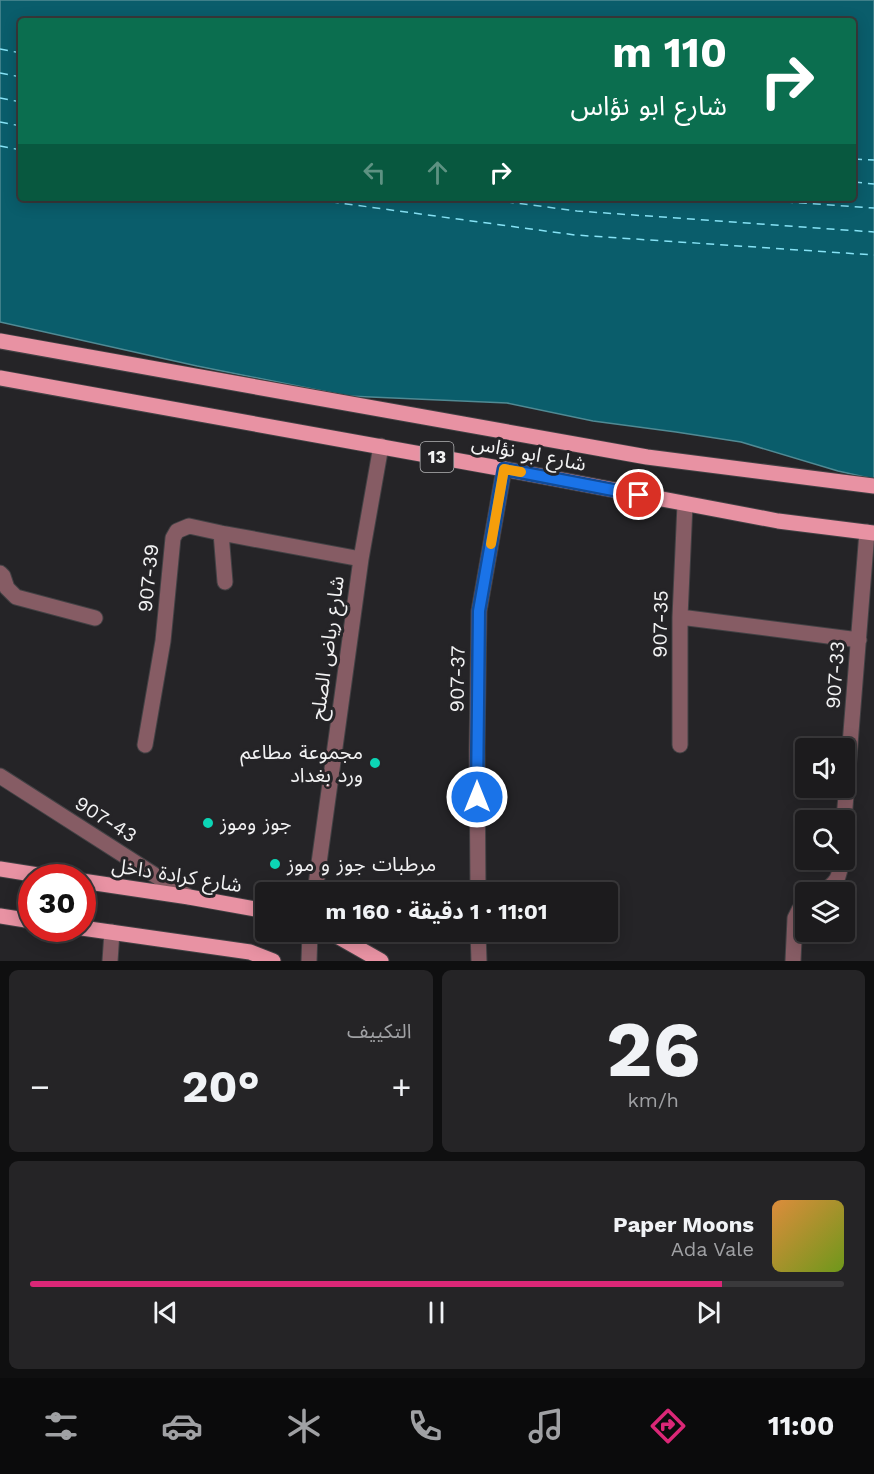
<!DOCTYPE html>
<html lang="ar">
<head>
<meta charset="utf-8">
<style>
	:root { --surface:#1c1b1d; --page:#252426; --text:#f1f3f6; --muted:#a0a1a4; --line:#3a393b; --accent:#db2777 }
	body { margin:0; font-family:"Work Sans","Noto Sans Arabic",sans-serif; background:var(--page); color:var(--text); direction:rtl; height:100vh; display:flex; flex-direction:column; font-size:22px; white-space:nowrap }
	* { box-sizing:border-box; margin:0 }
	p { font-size:20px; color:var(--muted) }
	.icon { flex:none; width:33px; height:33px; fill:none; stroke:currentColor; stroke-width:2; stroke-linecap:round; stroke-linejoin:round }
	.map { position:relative; height:961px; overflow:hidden; direction:ltr }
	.sheet { display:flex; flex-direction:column; gap:9px; padding:9px; background:#0f0f10; flex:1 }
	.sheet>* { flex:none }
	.top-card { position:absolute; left:18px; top:18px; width:838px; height:183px; border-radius:6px; box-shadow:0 3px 15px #0003,0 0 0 2px var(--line); direction:rtl; background:#0b6e4f; color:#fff; overflow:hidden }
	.fabs { position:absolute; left:795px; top:738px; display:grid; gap:12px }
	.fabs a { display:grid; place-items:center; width:60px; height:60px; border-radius:6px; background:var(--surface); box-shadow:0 3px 15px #0003,0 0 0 2px var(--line); font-size:30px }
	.speed { position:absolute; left:18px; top:864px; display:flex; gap:12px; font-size:30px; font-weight:700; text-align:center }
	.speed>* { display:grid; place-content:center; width:78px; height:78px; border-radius:50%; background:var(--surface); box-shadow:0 3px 15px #0003,0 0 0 2px var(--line); line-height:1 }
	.speed .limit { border:9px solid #d22; background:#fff; color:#111 }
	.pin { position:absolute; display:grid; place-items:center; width:51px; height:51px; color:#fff; margin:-26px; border:3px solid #fff; border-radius:50%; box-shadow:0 2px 6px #0007 }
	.me { position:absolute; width:66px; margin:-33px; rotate:0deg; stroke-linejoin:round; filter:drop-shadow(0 0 4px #0008) }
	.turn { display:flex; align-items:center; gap:21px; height:126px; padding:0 30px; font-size:27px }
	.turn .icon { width:78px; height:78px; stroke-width:2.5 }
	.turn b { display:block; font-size:42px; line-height:51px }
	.lanes { display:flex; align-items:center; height:57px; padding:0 30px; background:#0003; justify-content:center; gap:30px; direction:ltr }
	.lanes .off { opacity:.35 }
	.big { font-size:45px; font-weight:700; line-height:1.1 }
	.sheet .widget { flex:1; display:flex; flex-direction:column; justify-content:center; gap:9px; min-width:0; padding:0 21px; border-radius:9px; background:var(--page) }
	.sheet .dial { align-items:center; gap:0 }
	.dial b { font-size:78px; line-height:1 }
	.song { display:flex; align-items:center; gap:18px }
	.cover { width:72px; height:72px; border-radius:9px; background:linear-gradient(135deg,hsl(30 70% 55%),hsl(80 70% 35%)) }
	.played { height:6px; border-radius:3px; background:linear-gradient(90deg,var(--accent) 85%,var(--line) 85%) }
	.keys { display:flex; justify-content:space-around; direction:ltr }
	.heat { display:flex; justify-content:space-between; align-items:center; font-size:33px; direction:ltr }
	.sheet .tiles { flex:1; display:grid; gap:9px; grid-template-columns:1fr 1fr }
	.widget:last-child { grid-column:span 2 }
	.trip { position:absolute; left:255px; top:882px; width:363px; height:60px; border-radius:6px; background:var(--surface); box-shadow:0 3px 15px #0003,0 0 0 2px var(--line); font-weight:700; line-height:60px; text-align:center; direction:rtl }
	.menu { display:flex; height:96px; justify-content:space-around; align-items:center; background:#0b0b0c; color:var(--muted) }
	.menu .icon { width:42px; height:42px }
	.menu .on { color:var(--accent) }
	.menu b { font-size:27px; color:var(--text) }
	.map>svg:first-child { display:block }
	.water { fill:#0a5d6b; stroke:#508a94; stroke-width:1.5; fill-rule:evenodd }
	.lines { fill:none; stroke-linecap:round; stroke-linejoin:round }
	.ferry { stroke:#86e2f5; stroke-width:1.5; stroke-dasharray:8 6; stroke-linecap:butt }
	.minor-casing { stroke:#424144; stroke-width:17 }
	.major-casing { stroke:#424144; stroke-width:17 }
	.minor { stroke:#865c64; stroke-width:15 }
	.major { stroke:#e892a3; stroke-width:15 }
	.route-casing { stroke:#114b97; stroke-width:15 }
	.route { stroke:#1a73e8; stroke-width:10 }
	.slow { stroke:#f59e0b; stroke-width:10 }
	.poi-dot { fill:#0cd5b5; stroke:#252427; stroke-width:2 }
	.labels { text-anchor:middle; stroke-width:6; stroke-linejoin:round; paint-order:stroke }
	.shield { fill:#252427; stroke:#b4b4b6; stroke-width:1.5 }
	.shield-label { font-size:18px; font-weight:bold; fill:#f2f2f3 }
	.street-label { font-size:20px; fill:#f2f2f3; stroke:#252427 }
	.poi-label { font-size:20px; fill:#f2f2f3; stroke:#252427; text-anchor:start }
</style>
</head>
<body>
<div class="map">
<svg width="874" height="961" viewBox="0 0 874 961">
	<rect width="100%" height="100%" fill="#252427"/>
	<!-- water -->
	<path class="water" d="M 0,0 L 874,0 L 874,479 L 838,471 L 741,442 L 676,432 L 593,421 L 507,403 L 348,396 L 197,366 L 0,322 ZM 21,21 L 854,21 L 854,198 L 21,198 Z"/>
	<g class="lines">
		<!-- ferry -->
		<path class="ferry" d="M 0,49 L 21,53
			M 0,73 L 21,77
			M 0,98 L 21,102
			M 0,122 L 21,126
			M 0,146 L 21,150
			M 854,159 L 874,160
			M 854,182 L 874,184
			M 303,198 L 575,235 L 874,255
			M 478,198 L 577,211 L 874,232
			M 729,198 L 874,208"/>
		<defs>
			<path id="minor" d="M 221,533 L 225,582
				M 0,573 L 3,576 L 7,588 L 16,597 L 95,618
				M 680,617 L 859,640
				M 145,745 L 163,641 L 173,538 L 177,531 L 189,526 L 221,533 L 361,559
				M 680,745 L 680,617 L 685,504
				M 0,776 L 189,897
				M 844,820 L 867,532
				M 315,892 L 361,559 L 381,446
				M 478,892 L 477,749 L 479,611 L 504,469
				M 822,892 C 837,883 840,877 841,860
				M 478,932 L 479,961
				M 110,961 L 112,932
				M 309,961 L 310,932
				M 793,961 L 795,918 L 799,910 L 806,902"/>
			<path id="major" d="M 0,341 L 647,457 L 874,486
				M 0,378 L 504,469 L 778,521 L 874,533
				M 0,869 L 57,878
				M 82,881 L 189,897 L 266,911
				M 0,916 L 32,921
				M 82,928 L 250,952 L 273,961
				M 330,932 L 381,961"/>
		</defs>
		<!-- minor casing -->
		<use href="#minor" class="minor-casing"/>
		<!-- major casing -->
		<use href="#major" class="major-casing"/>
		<!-- minor -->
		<use href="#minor" class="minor"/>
		<!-- major -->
		<use href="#major" class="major"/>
	</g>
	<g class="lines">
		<defs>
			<path id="route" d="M 477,797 L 479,611 L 504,469 L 639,495"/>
		</defs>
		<!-- route casing -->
		<use href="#route" class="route-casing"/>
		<!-- route -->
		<use href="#route" class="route"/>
		<!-- slow -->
		<path class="slow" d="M 491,544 L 504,469 L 521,472"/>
	</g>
	<!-- markers -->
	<g class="poi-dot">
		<circle cx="375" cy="763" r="6"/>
		<circle cx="208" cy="823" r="6"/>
		<circle cx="275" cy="864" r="6"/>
	</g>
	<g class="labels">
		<!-- shield labels -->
		<rect class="shield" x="420.5" y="442" width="33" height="30" rx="4.5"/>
		<g class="shield-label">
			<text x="437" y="463">13</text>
		</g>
		<!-- street labels -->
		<g class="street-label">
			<text transform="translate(529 453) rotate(11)" y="7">شارع ابو نؤاس</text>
			<text transform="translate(148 578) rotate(-84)" y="7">907-39</text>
			<text transform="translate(660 624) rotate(-89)" y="7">907-35</text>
			<text transform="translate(327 648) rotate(-82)" y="7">شارع رياض الصلح</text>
			<text transform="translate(835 675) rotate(-86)" y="7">907-33</text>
			<text transform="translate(457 679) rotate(-89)" y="7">907-37</text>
			<text transform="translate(106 819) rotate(32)" y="7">907-43</text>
			<text transform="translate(177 875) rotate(9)" y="7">شارع كرادة داخل</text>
		</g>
		<!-- poi labels -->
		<g class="poi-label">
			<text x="363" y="759" text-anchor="end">مجموعة مطاعم<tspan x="363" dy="23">ورد بغداد</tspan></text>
			<text x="220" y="830">جوز وموز</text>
			<text x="287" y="871">مرطبات جوز و موز</text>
		</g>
	</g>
</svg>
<div class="fabs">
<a><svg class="icon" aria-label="sound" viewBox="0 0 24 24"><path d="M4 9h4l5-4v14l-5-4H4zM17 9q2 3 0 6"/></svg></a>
<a><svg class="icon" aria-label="search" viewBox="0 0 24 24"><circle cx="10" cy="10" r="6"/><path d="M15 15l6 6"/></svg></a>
<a><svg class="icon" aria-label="layers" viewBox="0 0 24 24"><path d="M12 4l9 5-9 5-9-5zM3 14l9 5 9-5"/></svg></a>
</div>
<div class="speed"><div class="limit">30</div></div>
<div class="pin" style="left:639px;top:495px;background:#d93025"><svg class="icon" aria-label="arrive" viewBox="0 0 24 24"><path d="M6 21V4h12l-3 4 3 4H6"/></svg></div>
<svg class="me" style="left:477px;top:797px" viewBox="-20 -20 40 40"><circle r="17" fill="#1a73e8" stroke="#fff" stroke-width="3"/><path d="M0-11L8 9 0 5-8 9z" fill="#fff"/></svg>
<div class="trip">11:01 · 1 دقيقة · 160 m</div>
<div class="top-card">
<div class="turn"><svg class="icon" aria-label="right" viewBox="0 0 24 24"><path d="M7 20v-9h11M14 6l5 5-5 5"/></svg><div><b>110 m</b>شارع ابو نؤاس</div></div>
<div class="lanes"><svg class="icon off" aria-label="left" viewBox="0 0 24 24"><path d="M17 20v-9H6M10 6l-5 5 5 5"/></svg><svg class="icon off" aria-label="ahead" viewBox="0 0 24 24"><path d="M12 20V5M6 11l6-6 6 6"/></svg><svg class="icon" aria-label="right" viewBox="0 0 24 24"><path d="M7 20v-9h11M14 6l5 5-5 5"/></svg></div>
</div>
</div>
<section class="sheet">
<div class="tiles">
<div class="widget dial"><b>26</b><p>km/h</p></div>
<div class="widget"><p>التكييف</p>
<div class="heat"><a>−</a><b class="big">20°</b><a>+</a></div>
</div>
<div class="widget">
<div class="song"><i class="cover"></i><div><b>Paper Moons</b><p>Ada Vale</p></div></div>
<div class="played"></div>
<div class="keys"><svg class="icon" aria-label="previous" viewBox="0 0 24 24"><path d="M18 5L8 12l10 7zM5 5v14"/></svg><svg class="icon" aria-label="pause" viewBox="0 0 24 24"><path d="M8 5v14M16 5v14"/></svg><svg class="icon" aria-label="next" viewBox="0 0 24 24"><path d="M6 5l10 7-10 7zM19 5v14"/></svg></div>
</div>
</div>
</section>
<nav class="menu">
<b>11:00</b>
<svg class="icon on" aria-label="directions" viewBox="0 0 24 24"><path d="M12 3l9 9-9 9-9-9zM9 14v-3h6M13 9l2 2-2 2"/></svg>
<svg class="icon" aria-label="music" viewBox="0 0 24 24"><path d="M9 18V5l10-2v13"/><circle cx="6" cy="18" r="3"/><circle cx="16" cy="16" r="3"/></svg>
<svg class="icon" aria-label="phone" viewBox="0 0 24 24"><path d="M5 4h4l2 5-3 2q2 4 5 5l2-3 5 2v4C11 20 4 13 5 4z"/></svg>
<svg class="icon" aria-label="climate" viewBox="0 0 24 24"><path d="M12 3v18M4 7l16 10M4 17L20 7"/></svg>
<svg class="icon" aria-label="car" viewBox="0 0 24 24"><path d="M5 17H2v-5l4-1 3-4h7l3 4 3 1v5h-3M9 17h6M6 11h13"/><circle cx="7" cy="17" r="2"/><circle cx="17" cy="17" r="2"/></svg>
<svg class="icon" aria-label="filters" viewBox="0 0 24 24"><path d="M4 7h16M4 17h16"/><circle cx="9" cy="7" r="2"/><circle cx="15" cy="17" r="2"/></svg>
</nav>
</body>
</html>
